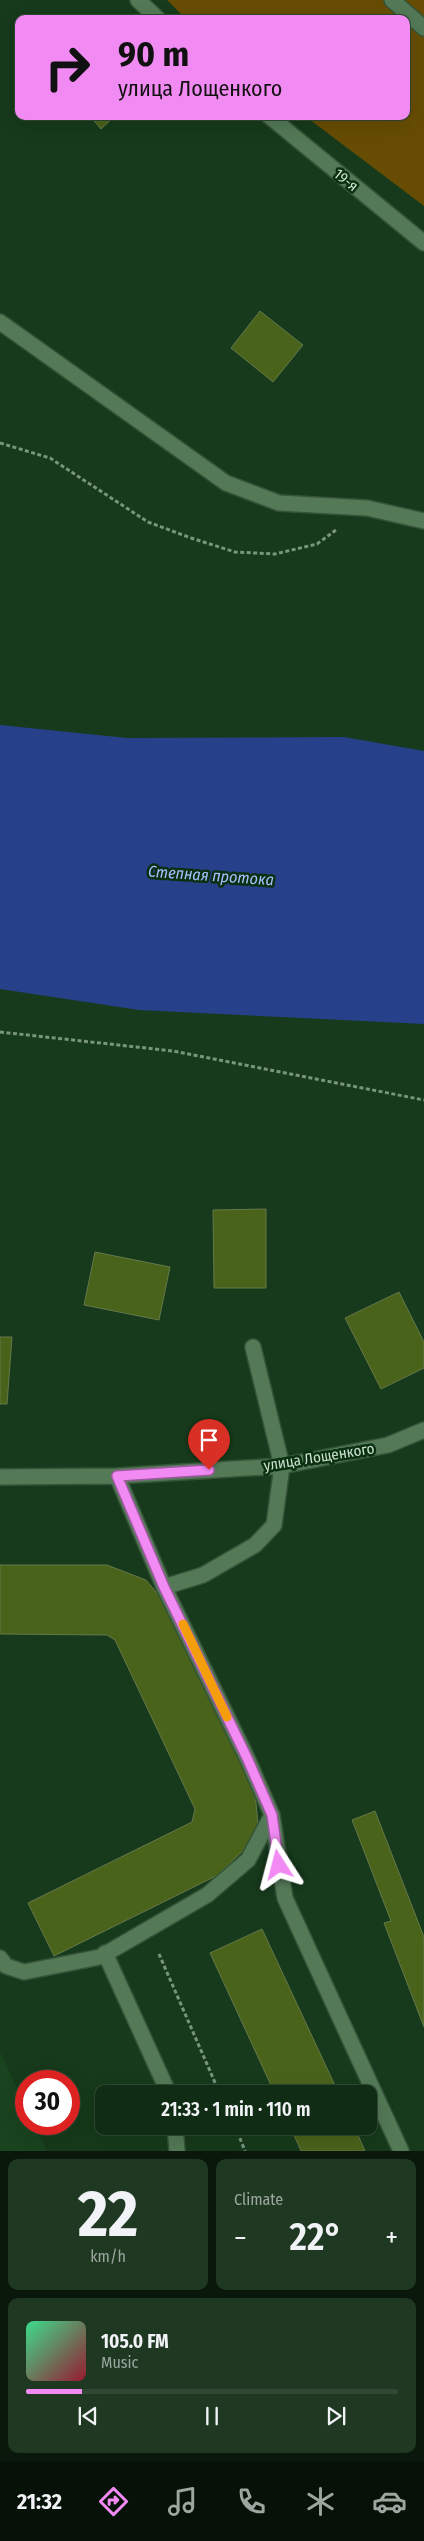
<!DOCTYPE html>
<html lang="en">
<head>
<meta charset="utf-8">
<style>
	:root { --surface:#102c14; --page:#1e3822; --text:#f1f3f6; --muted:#9ca7a0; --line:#304834; --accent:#f28af3 }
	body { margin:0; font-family:"Fira Sans Condensed",sans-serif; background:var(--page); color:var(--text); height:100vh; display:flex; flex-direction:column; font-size:19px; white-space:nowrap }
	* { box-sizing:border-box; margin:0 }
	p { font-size:16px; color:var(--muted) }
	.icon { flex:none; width:28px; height:28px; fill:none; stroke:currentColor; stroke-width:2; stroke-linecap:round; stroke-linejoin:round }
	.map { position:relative; height:2151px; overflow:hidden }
	.panel { display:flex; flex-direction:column; gap:8px; padding:8px; background:#09180b; flex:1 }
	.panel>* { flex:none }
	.guide { position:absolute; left:15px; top:15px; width:395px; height:105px; border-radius:10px; box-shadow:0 5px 20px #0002,0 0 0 1px var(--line); background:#f28af3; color:#111; overflow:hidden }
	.speed { position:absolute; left:15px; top:2070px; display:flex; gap:10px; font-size:25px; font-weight:700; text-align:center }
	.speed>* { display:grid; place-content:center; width:65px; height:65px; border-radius:50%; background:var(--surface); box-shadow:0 5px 20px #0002,0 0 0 1px var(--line); line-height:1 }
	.speed .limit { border:8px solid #d22; background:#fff; color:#111 }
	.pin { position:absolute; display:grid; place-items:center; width:42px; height:42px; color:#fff; margin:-51px -21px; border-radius:50% 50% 50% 0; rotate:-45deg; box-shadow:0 0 5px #0007 }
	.pin .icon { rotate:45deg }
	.me { position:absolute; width:55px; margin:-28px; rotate:351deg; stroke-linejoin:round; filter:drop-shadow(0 0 4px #0008) }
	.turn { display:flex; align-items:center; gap:18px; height:105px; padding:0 20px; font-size:22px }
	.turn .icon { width:65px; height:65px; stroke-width:2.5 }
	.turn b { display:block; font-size:35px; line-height:42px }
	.big { font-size:38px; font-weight:600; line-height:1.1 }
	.panel .tile { flex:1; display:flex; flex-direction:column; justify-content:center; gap:8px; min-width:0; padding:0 18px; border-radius:10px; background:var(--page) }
	.panel .dial { align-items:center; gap:0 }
	.dial b { font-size:65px; line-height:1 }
	.song { display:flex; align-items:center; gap:15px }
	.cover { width:60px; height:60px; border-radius:8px; background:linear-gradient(135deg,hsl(150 70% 55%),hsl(350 70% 35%)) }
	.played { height:5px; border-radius:2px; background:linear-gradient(90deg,var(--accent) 15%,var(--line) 15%) }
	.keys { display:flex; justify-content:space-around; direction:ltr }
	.heat { display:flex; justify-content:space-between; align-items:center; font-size:28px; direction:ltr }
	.panel .tiles { flex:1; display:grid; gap:8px; grid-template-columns:1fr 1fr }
	.tile:last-child { grid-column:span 2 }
	.trip { position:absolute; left:95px; top:2085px; width:282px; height:50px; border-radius:10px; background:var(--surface); box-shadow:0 5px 20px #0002,0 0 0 1px var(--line); font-weight:600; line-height:50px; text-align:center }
	.tabs { display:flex; height:80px; justify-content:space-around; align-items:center; background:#061208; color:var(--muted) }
	.tabs .icon { width:35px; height:35px }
	.tabs .current { color:var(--accent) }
	.tabs b { font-size:22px; color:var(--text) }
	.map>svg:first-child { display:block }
	.built { fill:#19441f }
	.green { fill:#674d03 }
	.water { fill:#27408a }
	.building { fill:#4a631b; stroke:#65784b }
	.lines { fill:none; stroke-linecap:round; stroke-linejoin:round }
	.minor-casing { stroke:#355338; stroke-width:18 }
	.path { stroke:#79957c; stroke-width:3; stroke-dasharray:4 2.5; stroke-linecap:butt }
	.minor { stroke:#537956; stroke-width:15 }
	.route-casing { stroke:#9d5a9e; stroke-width:12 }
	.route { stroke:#f28af3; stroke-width:9 }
	.slow { stroke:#f59e0b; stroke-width:9 }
	.labels { text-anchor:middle; stroke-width:5; stroke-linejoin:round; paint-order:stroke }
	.street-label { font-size:15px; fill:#cce1cd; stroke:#0a3011 }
	.water-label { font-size:16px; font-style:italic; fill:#a5c0ff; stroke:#0a3011 }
</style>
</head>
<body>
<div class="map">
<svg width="424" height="2151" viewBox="0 0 424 2151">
	<rect width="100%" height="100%" fill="#163a1b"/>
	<!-- built -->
	<path class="built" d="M 0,2052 L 26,2107 L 26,2124 L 34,2124 L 47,2151 L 0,2151 Z"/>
	<!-- green -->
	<path class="green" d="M 167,0 L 424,0 L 424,206 L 305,116 L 406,116 L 406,19 L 186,19 Z"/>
	<!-- water -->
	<path class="water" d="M 0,725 L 127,738 L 344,737 L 424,751 L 424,1024 L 139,1010 L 0,989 Z"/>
	<!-- building -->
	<path class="building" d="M 90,116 L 115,116 L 101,129 Z
		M 260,311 L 303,345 L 273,382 L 231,348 Z
		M 266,1209 L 266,1288 L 214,1288 L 213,1210 Z
		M 95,1252 L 170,1267 L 159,1320 L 84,1305 Z
		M 399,1292 L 424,1342 L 424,1368 L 381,1389 L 345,1318 Z
		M 0,1337 L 12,1337 L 7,1404 L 0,1404 Z
		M 0,1565 L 107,1565 L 146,1580 L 173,1612 L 254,1782 L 259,1835 L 218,1875 L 54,1956 L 28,1903 L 192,1822 L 195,1809 L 115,1640 L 107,1635 L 0,1634 Z
		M 375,1811 L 424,1937 L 424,2027 L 384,1923 L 391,1921 L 352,1820 Z
		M 262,1929 L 339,2094 L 275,2094 L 210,1953 Z
		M 290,2126 L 354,2126 L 365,2151 L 301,2151 Z"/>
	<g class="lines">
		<defs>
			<path id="minor" d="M 138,0 L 158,19
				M 392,0 L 424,28
				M 269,116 L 424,243
				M 0,322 L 226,483 L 279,503 L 367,508 L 424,521
				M 117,1476 L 164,1587 L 248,1760 L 272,1815 L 285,1898 L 401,2151
				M 0,1477 L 117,1476 L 282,1466 L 388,1445 L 424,1430
				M 164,1587 L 203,1575 L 255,1545 L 274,1525 L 282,1466 L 253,1347
				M 105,1953 L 169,2094
				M 0,1958 L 6,1966 L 24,1972 L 100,1957 L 207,1895 L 248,1860 L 272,1815
				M 175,2126 L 177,2151"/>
		</defs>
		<!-- minor casing -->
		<use href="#minor" class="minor-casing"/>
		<!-- path -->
		<path class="path" d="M 0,443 L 50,458 L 148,522 L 191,538 L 235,552 L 275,554 L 317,544 L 336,530
			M 0,1032 L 173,1051 L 424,1100
			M 159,1954 L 220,2094
			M 235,2126 L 245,2151"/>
		<!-- minor -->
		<use href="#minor" class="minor"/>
	</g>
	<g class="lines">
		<defs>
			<path id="route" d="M 209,1470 L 117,1476 L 164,1587 L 248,1760 L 272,1815 L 279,1865"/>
		</defs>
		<!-- route casing -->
		<use href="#route" class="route-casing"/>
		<!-- route -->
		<use href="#route" class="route"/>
		<!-- slow -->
		<path class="slow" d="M 183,1624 L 227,1717"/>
	</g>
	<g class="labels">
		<!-- street labels -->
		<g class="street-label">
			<text transform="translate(346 180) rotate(39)" y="5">19-я</text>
			<text transform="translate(319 1457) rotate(-9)" y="5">улица Лощенкого</text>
		</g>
		<!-- water labels -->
		<g class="water-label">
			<text transform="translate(211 875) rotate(4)" y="6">Степная протока</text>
		</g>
	</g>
</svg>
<div class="speed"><div class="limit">30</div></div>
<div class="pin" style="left:209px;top:1470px;background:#d93025"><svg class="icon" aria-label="arrive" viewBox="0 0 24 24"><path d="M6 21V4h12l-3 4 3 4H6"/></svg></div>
<svg class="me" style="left:279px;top:1865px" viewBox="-20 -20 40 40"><path d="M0-17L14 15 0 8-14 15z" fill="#f28af3" stroke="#fff" stroke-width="4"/></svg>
<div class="trip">21:33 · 1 min · 110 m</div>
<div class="guide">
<div class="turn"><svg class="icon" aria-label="right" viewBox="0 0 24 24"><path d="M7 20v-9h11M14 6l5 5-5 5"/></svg><div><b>90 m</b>улица Лощенкого</div></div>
</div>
</div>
<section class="panel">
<div class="tiles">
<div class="tile dial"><b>22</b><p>km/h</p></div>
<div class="tile"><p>Climate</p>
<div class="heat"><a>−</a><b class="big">22°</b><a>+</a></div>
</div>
<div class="tile">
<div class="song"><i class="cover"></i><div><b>105.0 FM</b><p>Music</p></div></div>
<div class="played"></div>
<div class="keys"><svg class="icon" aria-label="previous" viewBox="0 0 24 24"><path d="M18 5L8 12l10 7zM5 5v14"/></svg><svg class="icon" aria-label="pause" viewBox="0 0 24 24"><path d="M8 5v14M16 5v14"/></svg><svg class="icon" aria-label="next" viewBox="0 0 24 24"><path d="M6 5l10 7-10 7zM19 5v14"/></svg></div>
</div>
</div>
</section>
<nav class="tabs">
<b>21:32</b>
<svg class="icon current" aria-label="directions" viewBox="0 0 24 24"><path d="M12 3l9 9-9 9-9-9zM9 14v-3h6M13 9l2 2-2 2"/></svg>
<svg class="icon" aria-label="music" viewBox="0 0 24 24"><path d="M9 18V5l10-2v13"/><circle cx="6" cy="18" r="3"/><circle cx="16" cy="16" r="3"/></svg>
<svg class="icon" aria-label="phone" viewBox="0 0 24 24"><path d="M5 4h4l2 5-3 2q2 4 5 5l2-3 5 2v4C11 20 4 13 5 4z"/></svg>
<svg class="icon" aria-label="climate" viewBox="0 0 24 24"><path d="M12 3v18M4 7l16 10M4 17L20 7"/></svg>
<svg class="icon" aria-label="car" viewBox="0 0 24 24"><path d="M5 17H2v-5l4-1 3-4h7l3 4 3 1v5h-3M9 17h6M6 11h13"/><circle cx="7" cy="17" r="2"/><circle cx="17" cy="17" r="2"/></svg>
</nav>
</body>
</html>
